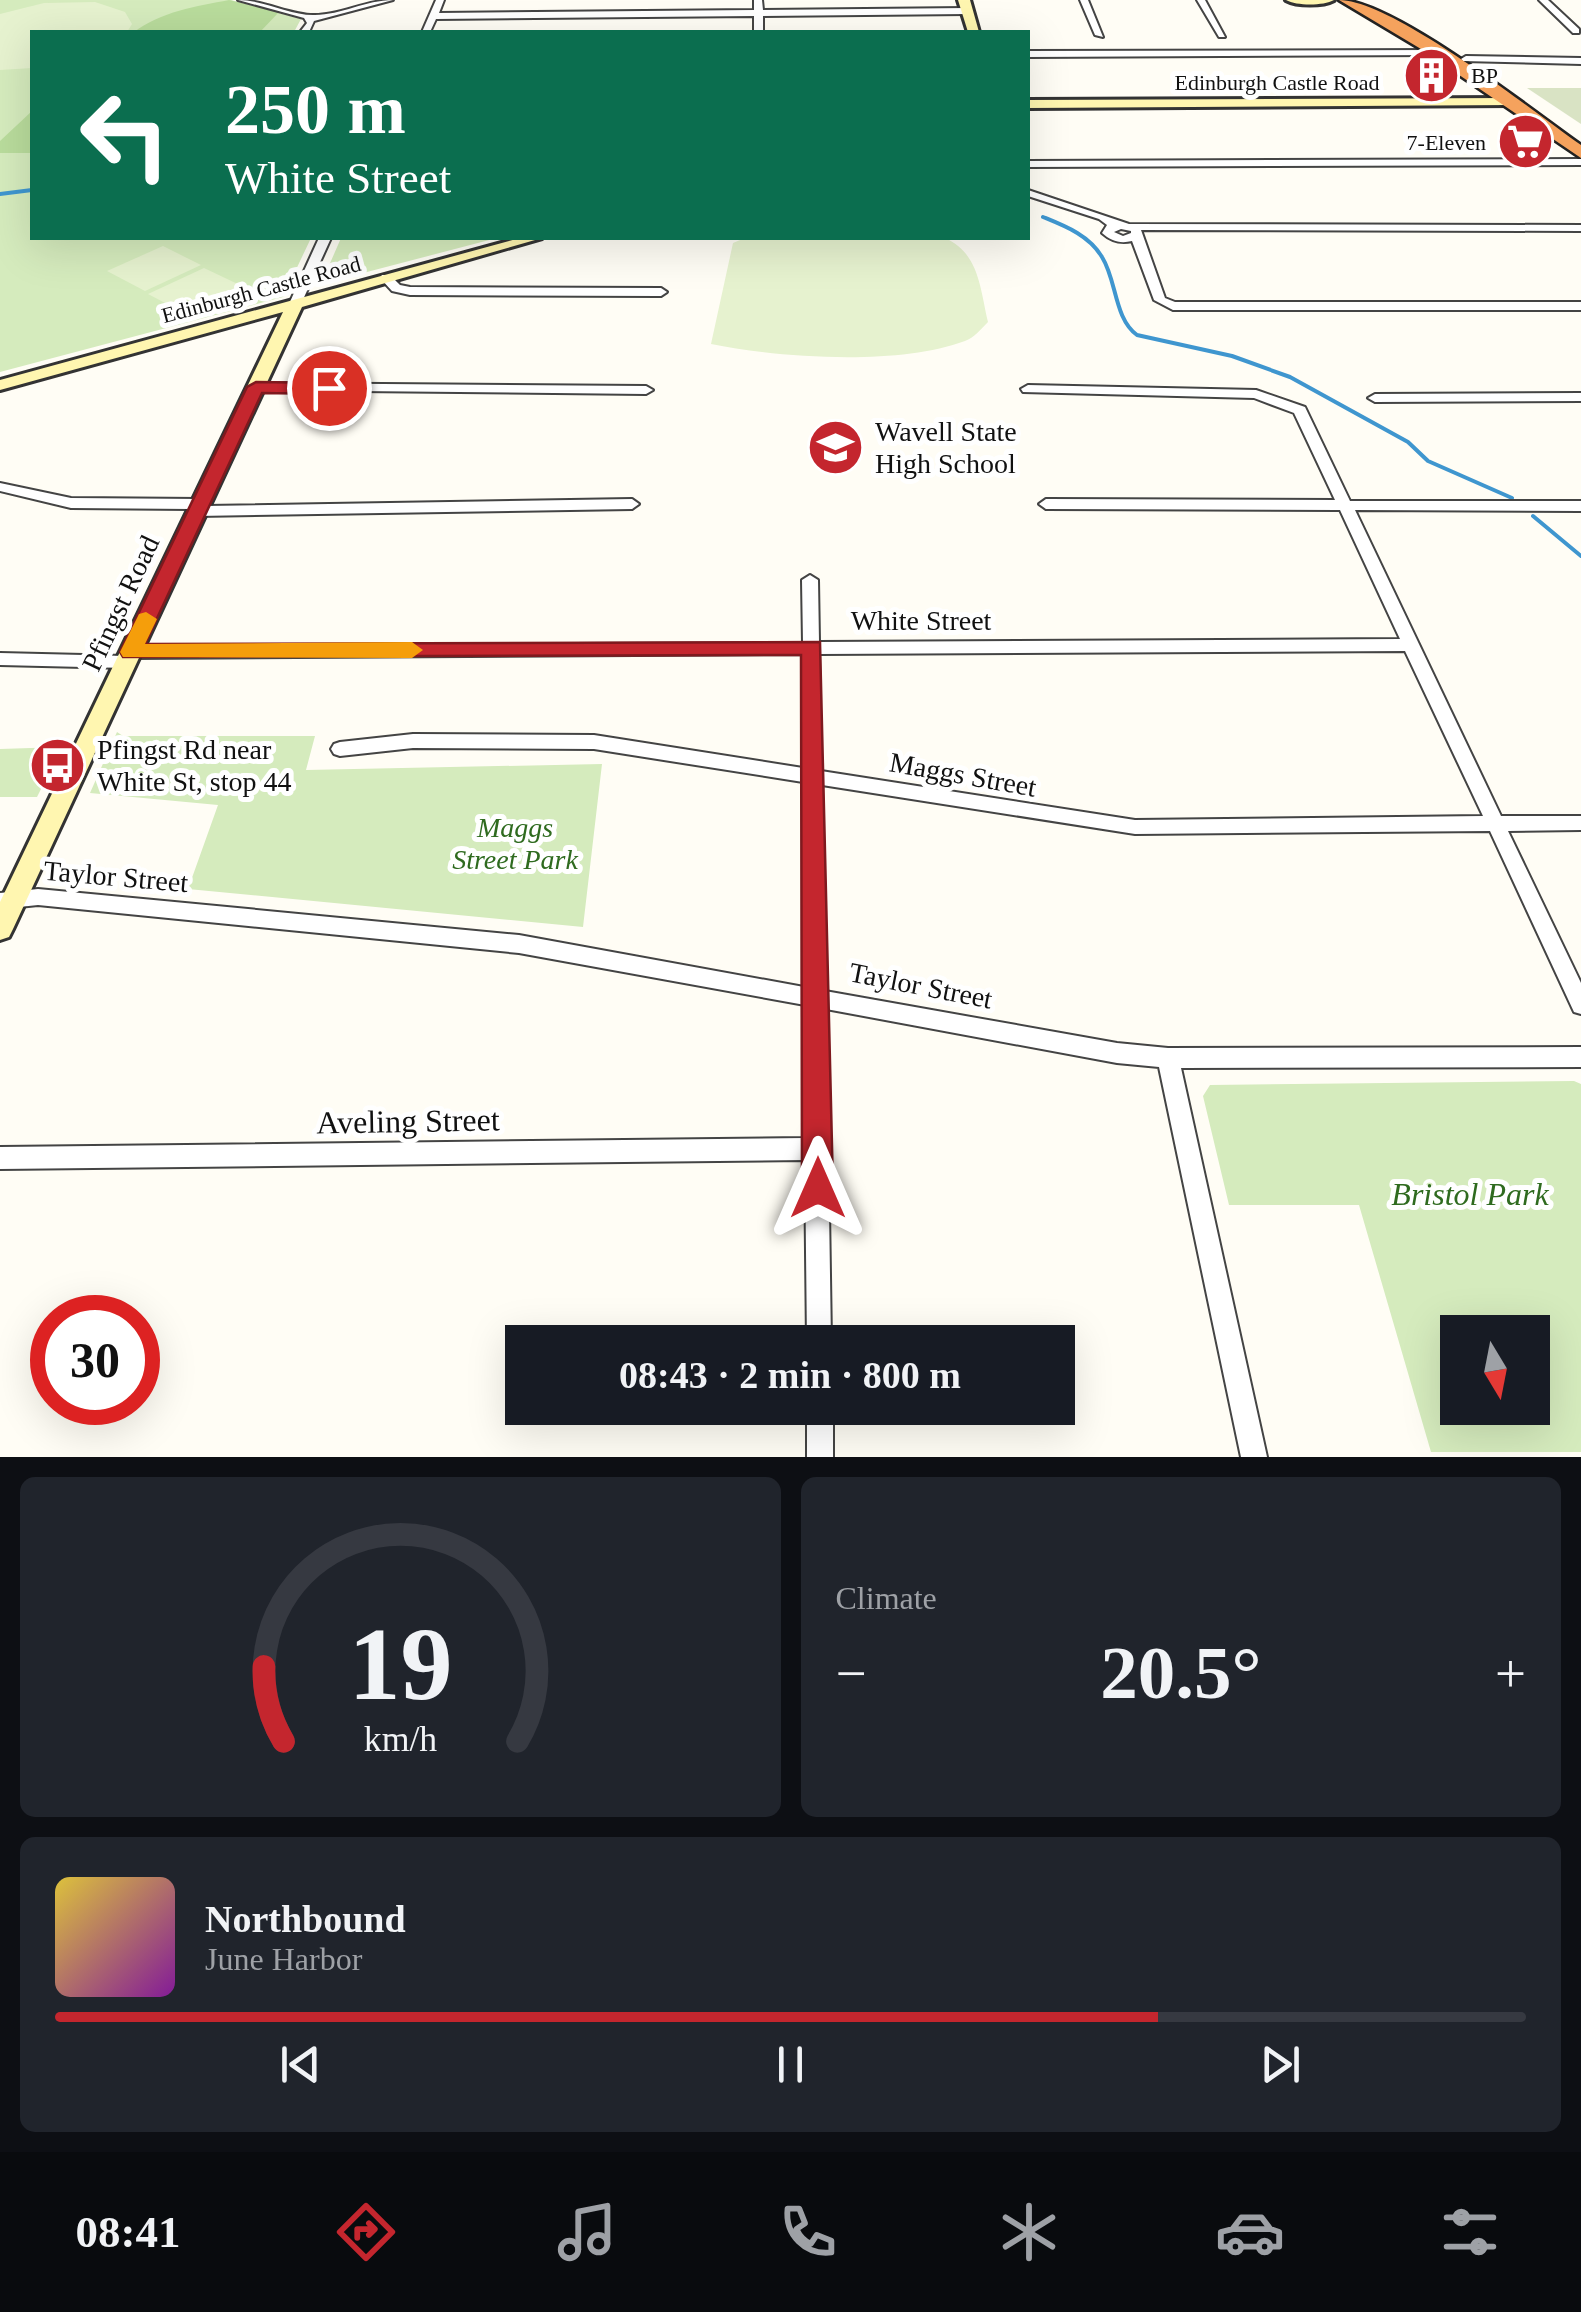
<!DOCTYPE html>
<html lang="en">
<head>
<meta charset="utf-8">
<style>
	:root { --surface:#171b24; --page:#20242c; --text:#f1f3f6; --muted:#9ea1a6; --line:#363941; --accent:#c4262e }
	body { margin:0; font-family:Georgia,serif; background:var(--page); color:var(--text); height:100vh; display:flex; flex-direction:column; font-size:38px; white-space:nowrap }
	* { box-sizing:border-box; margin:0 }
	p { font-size:32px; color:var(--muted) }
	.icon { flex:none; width:55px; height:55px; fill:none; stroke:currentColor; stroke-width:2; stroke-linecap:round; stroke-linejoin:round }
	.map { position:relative; height:1457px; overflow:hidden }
	.panel { display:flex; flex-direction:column; gap:20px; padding:20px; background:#0d0f14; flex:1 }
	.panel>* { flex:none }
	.banner { position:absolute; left:30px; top:30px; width:1000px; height:210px; border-radius:0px; box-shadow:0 10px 40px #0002; background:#0b6e4f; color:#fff; overflow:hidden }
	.needle { width:65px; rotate:170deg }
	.controls { position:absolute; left:1440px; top:1315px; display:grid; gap:20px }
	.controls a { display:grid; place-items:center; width:110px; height:110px; border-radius:0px; background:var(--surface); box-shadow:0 10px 40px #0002; font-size:50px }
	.speed { position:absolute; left:30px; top:1295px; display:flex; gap:20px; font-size:50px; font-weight:700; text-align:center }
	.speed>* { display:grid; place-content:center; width:130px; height:130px; border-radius:50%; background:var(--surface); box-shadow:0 10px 40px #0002; line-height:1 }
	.speed .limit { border:15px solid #d22; background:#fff; color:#111 }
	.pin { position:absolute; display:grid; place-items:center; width:85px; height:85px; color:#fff; margin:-42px; border:5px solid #fff; border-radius:50%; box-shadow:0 2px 10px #0007 }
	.me { position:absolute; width:110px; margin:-55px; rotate:0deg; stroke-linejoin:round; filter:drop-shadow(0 0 8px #0008) }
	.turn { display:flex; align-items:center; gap:35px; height:210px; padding:0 30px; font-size:45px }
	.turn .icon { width:130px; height:130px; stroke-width:2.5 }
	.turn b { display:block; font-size:70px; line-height:85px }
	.big { font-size:75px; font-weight:700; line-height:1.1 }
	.panel .tile { flex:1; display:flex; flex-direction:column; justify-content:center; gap:15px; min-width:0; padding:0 35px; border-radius:15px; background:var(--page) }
	.panel .dial { align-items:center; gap:0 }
	.dial svg { height:260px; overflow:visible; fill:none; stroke:var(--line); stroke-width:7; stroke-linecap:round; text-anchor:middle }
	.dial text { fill:var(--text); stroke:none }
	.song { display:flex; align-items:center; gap:30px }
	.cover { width:120px; height:120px; border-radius:15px; background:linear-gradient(135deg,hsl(50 70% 55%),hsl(290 70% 35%)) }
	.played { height:10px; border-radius:5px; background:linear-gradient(90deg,var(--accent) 75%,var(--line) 75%) }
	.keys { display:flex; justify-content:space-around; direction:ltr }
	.heat { display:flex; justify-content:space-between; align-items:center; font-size:55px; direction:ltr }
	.panel .tiles { flex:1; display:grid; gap:20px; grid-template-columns:1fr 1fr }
	.tile:last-child { grid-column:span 2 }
	.trip { position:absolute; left:505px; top:1325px; width:570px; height:100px; border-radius:0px; background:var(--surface); box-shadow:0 10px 40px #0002; font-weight:700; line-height:100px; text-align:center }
	.menu { display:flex; height:160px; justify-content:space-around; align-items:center; background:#090b0e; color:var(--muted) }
	.menu .icon { width:70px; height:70px }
	.menu .current { color:var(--accent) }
	.menu b { font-size:45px; color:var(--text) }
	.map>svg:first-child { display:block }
	.green { fill:#d5ebbd; fill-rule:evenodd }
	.forest { fill:#b9dc9c }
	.cemetery { fill:#d9e3c4 }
	.pitch { fill:#e6f2cf }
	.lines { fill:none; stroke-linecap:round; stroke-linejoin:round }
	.stream { stroke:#3f96cf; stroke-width:4 }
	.street-casing { stroke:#444; stroke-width:4 }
	.secondary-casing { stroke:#333; stroke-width:6 }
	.highway-casing { stroke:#222; stroke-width:5 }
	.street { fill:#fff; fill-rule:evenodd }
	.secondary { fill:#fff6b0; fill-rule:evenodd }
	.highway { fill:#f5a25d; fill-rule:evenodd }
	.route { fill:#c4262e; stroke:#7f191e; stroke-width:2.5 }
	.slow { fill:#f59e0b }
	.labels { text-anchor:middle; stroke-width:10; stroke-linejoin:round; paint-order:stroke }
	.far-poi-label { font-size:22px; fill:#111; stroke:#fff; text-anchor:start }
	.far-street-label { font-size:22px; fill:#111; stroke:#fff }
	.poi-label { font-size:28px; fill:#111; stroke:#fff; text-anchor:start }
	.street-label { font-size:28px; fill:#111; stroke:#fff }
	.park-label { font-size:28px; font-style:italic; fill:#2f6b1f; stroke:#fff }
	.near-street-label { font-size:32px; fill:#111; stroke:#fff }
	.near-park-label { font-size:32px; font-style:italic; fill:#2f6b1f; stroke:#fff }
</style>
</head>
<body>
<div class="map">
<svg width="1581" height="1457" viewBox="0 0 1581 1457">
	<rect width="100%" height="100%" fill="#fffdf5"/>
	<!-- green -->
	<path class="green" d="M 0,0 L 231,0 L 301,19 L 294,32 L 32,32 L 32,238 L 311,238 L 283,297 L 0,372 Z
		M 341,238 L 497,238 L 321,284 Z
		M 117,732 L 123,736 L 315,736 L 306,770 L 602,764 L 583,927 L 188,889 L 218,805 L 90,793 Z
		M 62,747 L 37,797 L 0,797 L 0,749 Z
		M 1574,1081 L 1581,1084 L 1581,1452 L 1431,1452 L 1359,1205 L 1229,1205 L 1203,1096 L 1210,1085 ZM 1532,1332 L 1532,1408 L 1458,1408 L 1458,1332 Z"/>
	<!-- forest -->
	<path class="forest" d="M 229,0 L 279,12 L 260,32 L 134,32 C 160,12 197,6 229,0 Z
		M 32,111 L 32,153 L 0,153 L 0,141 Z"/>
	<!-- cemetery -->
	<path class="cemetery" d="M 1527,88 L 1581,88 L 1581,124 Z"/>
	<!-- pitch -->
	<path class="pitch" d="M 95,2 L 125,12 L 132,24 L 127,32 L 32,32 L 32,68 L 0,70 L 0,14 L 44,3 Z
		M 745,238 L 945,238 C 979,253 980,288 988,322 C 981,329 974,338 965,341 C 898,366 780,358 711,344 L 733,243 Z
		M 163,246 L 201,265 L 145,291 L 107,271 Z
		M 204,268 L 244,287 L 188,315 L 148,294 Z"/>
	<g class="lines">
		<!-- stream -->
		<path class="stream" d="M 0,194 L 32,190
			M 1043,217 C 1065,226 1089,235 1102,257 C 1117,281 1114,318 1137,335 L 1232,356 L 1290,377 L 1408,442 L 1428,461 L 1512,498
			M 1533,516 L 1581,556"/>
		<defs>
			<path id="street" d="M 238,0 C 264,0 292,16 315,15 C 341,15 366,0 393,0 L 314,21 L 309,32 L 300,32 L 307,23 L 304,18 Z
				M 436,0 L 444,0 L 439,13 L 754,10 L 754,0 L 762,0 L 763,10 L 967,8 L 971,11 L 967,14 L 763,16 L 763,32 L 754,32 L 754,16 L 436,19 L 430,32 L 422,32 Z
				M 1080,0 L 1088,0 L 1103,37 L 1095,35 Z
				M 1197,0 L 1205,0 L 1225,37 L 1219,37 Z
				M 1539,0 L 1548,0 L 1579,29 L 1579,33 L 1573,33 Z
				M 1439,50 L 1439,54 L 1436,55 L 1028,57 L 1028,51 Z
				M 1466,56 L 1581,58 L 1581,64 L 1463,61 L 1461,59 Z
				M 1581,159 L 1581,165 L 1028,167 L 1028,161 Z
				M 1028,190 L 1129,224 L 1581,225 L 1581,231 L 1141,230 L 1165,298 L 1175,302 L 1581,302 L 1581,310 L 1173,310 L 1154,300 L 1132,241 C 1120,244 1111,241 1102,233 L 1107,225 L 1099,219 L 1028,196 ZM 1121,229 L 1131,231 L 1131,233 L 1123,236 L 1114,232 Z
				M 319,238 L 331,238 L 301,304 L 291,307 L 289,304 Z
				M 382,275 L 390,275 L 400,285 L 410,287 L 661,288 L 667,292 L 661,296 L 410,295 L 392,291 L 380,278 Z
				M 256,383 L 646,386 L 653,390 L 646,394 L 251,390 L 249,387 Z
				M 1028,385 L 1256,390 L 1305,407 L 1350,501 L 1581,501 L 1581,511 L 1355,510 L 1501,816 L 1581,816 L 1581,830 L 1508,831 L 1581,983 L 1581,1014 L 1574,1012 L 1490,831 L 1135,834 L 822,785 L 825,991 L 1117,1043 L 1168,1048 L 1581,1047 L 1581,1067 L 1181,1068 L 1267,1457 L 1241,1457 L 1159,1067 L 1117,1063 L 826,1009 L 831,1342 L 807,1342 L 805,1160 L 0,1169 L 0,1147 L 805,1138 L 805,1005 L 519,953 L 38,905 L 0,909 L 0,893 L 38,889 L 519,935 L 804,987 L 803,782 L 594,749 L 413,748 L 340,756 L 334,754 L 331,749 L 334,744 L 340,742 L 413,734 L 594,735 L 803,768 L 803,654 L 132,658 L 134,662 L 132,666 L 126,668 L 0,665 L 0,653 L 125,656 L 123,652 L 125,648 L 131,646 L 803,643 L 802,580 L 810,575 L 818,580 L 819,642 L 1400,639 L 1340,510 L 1046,509 L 1039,504 L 1046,499 L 1335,500 L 1294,413 L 1254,398 L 1023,392 L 1021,389 ZM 1405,651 L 1483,816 L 1135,820 L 821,771 L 819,654 Z
				M 1581,393 L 1581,401 L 1375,402 L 1368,398 L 1375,394 Z
				M 0,483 L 71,498 L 200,499 L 205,501 L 206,506 L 632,499 L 639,504 L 632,509 L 197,516 L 192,514 L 191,509 L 71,508 L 0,491 Z
				M 807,1408 L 833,1408 L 833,1457 L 807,1457 Z"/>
			<path id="secondary" d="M 958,0 L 970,0 L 979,32 L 968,32 Z
				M 1286,0 L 1334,0 C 1323,6 1297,6 1286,0 Z
				M 1509,98 L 1515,102 L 1513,105 L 1028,108 L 1028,100 Z
				M 520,238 L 542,238 L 302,307 L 13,929 L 9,937 L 0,940 L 0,902 L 283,312 L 0,390 L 0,380 Z"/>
			<path id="highway" d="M 1339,0 C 1393,0 1531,110 1581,145 L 1581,158 L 1421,49 Z"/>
		</defs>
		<!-- street casing -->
		<use href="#street" class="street-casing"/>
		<!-- secondary casing -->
		<use href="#secondary" class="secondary-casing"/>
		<!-- highway casing -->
		<use href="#highway" class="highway-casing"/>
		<!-- street -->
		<use href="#street" class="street"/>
		<!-- secondary -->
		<use href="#secondary" class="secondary"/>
		<!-- highway -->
		<use href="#highway" class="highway"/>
	</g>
	<!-- route -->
	<path class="route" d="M 256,382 L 329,383 L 338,388 L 329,394 L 262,393 L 145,644 L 820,642 L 833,1188 L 828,1198 L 818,1203 L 807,1198 L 802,1188 L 801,655 L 123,657 L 120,652 L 247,387 Z"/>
	<!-- slow -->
	<path class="slow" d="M 146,612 L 157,619 L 145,644 L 412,642 L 423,650 L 412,658 L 123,657 L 120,652 L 139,614 Z"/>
	<!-- icons -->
	<defs>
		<symbol id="building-disc" viewBox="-11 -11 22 22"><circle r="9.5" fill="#c4262e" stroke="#fff"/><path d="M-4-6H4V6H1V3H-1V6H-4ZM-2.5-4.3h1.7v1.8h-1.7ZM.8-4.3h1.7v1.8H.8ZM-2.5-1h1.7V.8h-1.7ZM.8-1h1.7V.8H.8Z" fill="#fff"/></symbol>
		<symbol id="supermarket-disc" viewBox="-11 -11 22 22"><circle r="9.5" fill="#c4262e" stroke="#fff"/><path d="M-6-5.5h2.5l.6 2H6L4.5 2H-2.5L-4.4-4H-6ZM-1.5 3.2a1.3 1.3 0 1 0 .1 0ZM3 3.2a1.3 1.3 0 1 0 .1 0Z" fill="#fff"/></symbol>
		<symbol id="school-disc" viewBox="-11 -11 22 22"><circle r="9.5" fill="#c4262e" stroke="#fff"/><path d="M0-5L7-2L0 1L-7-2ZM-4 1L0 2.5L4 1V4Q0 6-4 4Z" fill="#fff"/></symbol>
		<symbol id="bus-disc" viewBox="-11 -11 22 22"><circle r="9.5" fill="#c4262e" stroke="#fff"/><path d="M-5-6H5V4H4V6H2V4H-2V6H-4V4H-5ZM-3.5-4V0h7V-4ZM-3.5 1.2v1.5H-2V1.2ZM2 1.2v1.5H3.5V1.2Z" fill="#fff"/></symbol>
	</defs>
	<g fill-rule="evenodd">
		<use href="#building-disc" x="1400" y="44" width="63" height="63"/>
		<use href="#supermarket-disc" x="1494" y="110" width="63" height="63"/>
		<use href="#school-disc" x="804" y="416" width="63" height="63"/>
		<use href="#bus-disc" x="26" y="734" width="63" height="63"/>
	</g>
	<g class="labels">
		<!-- far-poi labels -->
		<g class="far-poi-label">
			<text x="1471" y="83">BP</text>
			<text x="1486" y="150" text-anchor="end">7-Eleven</text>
		</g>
		<!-- far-street labels -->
		<g class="far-street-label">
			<text x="1277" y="90">Edinburgh Castle Road</text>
			<text transform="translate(261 289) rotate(-15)" y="8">Edinburgh Castle Road</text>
		</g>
		<!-- poi labels -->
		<g class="poi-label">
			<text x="875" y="441">Wavell State<tspan x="875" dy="32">High School</tspan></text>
			<text x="97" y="759">Pfingst Rd near<tspan x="97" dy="32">White St, stop 44</tspan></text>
		</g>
		<!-- street labels -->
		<g class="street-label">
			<text transform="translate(120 603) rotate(-65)" y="10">Pfingst Road</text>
			<text x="921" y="630">White Street</text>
			<text transform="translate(963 774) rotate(10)" y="10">Maggs Street</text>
			<text transform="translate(116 876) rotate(5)" y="10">Taylor Street</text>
			<text transform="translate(921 985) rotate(11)" y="10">Taylor Street</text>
		</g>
		<!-- park labels -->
		<g class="park-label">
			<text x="515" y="837">Maggs<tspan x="515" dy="32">Street Park</tspan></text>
		</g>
		<!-- near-street labels -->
		<g class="near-street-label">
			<text transform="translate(408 1121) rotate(-1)" y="11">Aveling Street</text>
		</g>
		<!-- near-park labels -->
		<g class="near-park-label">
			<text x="1470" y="1205">Bristol Park</text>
		</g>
	</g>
</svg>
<div class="controls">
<a><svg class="needle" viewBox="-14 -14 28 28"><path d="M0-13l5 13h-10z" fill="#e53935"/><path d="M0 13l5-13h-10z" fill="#9ea1a6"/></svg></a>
</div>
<div class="speed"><div class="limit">30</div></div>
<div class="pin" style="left:329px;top:388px;background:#d93025"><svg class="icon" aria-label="arrive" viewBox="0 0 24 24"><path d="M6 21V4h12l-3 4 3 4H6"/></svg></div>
<svg class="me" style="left:818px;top:1188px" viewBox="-20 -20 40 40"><path d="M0-17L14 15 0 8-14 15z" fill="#c4262e" stroke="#fff" stroke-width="4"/></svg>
<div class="trip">08:43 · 2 min · 800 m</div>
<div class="banner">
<div class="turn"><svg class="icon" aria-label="left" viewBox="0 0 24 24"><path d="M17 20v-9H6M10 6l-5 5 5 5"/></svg><div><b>250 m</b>White Street</div></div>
</div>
</div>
<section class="panel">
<div class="tiles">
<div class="tile dial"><svg viewBox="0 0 100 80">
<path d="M14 69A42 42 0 1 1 86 69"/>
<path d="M14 69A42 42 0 0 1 8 46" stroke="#c4262e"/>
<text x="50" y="56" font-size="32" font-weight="700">19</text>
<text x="50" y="72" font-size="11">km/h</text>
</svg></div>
<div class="tile"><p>Climate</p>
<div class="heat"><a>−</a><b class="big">20.5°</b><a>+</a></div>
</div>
<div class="tile">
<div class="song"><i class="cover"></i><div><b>Northbound</b><p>June Harbor</p></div></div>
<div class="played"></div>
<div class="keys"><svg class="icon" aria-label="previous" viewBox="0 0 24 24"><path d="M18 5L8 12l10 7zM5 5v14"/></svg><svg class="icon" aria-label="pause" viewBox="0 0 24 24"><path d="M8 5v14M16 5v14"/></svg><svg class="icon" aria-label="next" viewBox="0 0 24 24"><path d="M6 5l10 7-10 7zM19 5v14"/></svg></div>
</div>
</div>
</section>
<nav class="menu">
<b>08:41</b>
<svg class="icon current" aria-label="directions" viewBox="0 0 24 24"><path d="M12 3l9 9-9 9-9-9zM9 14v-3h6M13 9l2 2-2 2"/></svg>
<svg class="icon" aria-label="music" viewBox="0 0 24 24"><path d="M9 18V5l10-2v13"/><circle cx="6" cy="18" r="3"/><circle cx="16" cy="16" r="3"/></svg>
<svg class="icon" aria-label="phone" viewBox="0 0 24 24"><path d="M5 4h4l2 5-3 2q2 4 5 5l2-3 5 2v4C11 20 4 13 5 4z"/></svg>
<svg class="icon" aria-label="climate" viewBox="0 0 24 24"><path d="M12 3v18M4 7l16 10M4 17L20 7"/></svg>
<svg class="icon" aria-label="car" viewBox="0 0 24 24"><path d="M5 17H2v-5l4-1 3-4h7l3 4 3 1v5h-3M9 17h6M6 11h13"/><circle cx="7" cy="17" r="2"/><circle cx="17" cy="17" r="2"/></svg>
<svg class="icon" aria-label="filters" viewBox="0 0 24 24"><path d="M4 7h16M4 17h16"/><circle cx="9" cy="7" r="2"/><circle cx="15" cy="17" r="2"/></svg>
</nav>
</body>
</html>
